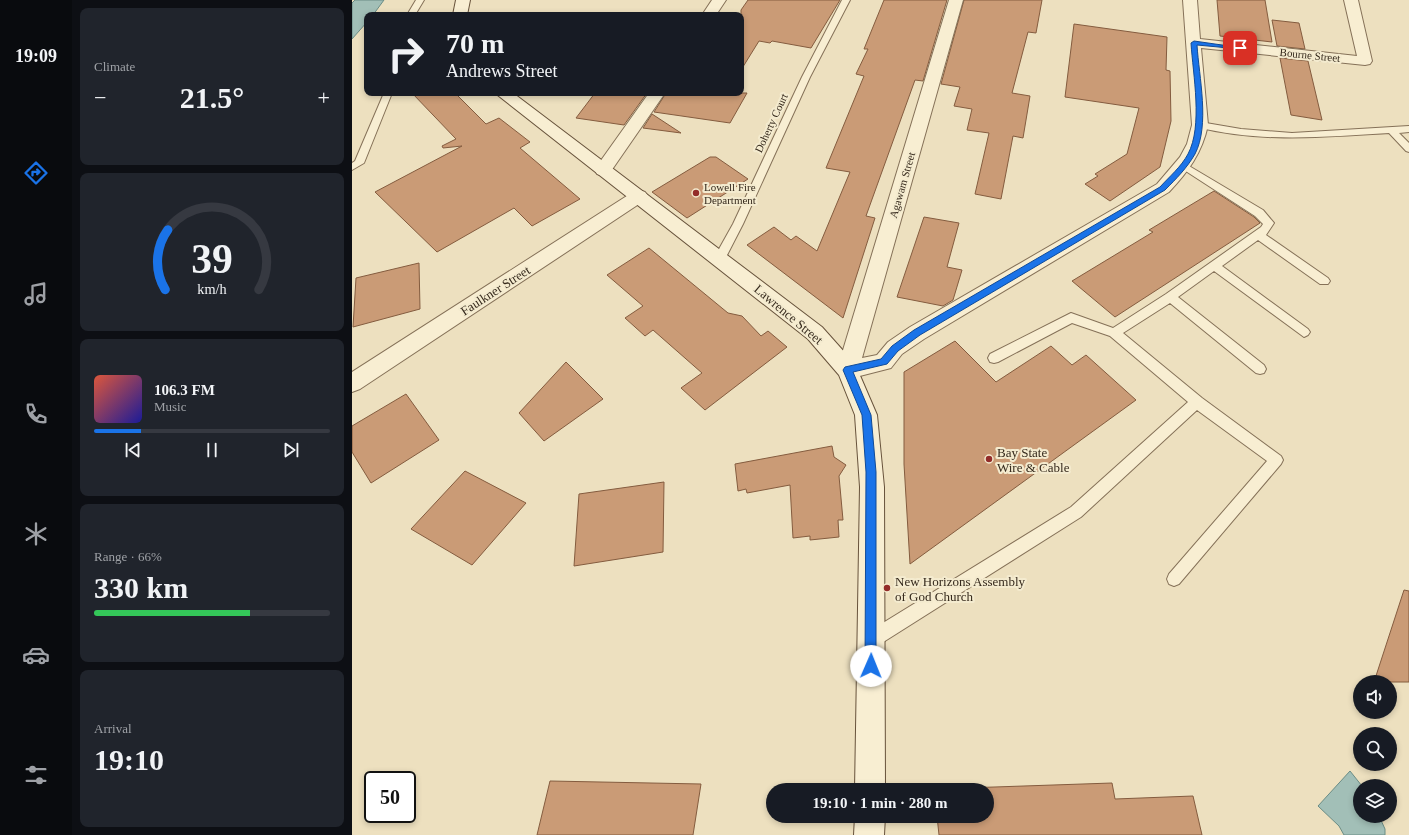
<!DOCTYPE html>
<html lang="en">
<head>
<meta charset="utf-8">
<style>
	:root { --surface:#171b24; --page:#20242c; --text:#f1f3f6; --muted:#9ea1a6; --line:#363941; --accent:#1a73e8 }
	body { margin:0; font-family:"Times New Roman",serif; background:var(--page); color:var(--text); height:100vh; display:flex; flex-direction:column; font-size:15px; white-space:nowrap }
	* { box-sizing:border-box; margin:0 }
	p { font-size:13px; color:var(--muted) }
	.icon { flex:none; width:22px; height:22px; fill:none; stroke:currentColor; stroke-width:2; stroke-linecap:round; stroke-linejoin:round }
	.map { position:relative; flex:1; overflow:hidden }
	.side { display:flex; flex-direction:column; gap:8px; padding:8px; background:#0d0f14; width:280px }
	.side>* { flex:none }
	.top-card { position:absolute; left:12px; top:12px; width:380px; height:84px; border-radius:8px; box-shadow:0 2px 6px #0003; background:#171b24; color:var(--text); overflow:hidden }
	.fabs { position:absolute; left:1001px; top:675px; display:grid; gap:8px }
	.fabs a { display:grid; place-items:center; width:44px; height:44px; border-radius:50%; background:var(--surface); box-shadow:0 2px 6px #0003; font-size:20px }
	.speed { position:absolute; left:12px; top:771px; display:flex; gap:8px; font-size:20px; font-weight:700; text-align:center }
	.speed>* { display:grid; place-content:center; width:52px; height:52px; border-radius:50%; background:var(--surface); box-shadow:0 2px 6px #0003; line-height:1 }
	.speed .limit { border:2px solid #111; border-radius:6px; background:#fff; color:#111 }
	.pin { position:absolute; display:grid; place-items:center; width:34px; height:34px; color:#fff; margin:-17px; border-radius:8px; box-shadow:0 2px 6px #0006 }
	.me { position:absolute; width:44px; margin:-22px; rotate:1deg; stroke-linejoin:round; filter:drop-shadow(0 0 3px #0008) }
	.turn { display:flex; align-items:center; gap:14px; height:84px; padding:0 16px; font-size:18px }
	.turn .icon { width:52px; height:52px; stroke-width:2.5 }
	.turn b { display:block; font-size:28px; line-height:34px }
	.big { font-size:30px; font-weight:600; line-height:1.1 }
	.side .card { flex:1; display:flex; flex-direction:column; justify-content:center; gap:6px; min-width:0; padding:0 14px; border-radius:8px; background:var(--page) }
	.side .dial { align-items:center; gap:0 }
	.dial svg { height:104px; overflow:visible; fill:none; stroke:var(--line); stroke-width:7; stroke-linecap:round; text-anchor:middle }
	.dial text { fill:var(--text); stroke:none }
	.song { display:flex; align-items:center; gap:12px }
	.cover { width:48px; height:48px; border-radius:6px; background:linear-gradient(135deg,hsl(10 70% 55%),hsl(240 70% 35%)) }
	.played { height:4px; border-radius:2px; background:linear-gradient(90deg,var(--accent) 20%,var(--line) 20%) }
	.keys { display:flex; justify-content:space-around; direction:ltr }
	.heat { display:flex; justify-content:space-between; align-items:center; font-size:22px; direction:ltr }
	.charge { height:6px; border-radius:3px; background:linear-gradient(90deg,#34c759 66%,var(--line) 0) }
	.trip { position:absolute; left:414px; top:783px; width:228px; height:40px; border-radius:20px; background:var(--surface); box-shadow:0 2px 6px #0003; font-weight:600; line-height:40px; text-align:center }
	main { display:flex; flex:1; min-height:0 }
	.tab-bar { display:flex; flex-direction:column; width:72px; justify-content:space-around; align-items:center; background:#090b0e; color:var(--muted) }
	.tab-bar .icon { width:28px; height:28px }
	.tab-bar .current { color:var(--accent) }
	.tab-bar b { font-size:18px; color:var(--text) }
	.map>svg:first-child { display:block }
	.water { fill:#a2bfb7; stroke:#6a8c85 }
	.building { fill:#ca9b76; stroke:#845c3f }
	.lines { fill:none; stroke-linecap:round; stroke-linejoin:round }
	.service-casing { stroke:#857158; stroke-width:2 }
	.minor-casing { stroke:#857158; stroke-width:2 }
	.secondary-casing { stroke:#67523b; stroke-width:2 }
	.service { fill:#f8eed2; fill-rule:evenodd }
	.minor { fill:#f8eed2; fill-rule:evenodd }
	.secondary { fill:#f8eed2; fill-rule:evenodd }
	.route { fill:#1a73e8; stroke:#114b97 }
	.poi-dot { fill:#932c29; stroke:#f4ebcf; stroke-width:1.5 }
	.labels { text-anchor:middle; stroke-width:4; stroke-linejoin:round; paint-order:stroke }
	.far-street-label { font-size:11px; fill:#35291c; stroke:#f4ebcf }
	.far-poi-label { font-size:11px; fill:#35291c; stroke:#f4ebcf; text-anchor:start }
	.street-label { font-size:13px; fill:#35291c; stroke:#f4ebcf }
	.poi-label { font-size:13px; fill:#35291c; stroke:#f4ebcf; text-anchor:start }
</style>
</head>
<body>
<main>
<nav class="tab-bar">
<b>19:09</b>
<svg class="icon current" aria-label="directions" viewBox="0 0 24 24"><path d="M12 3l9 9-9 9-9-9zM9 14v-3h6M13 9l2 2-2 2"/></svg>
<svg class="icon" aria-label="music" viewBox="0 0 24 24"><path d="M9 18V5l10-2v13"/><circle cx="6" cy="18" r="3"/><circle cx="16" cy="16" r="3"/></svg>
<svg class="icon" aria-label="phone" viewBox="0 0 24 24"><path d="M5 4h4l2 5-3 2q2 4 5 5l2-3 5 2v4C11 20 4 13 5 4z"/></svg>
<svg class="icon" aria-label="climate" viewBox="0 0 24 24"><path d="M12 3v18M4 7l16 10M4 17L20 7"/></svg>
<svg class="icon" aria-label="car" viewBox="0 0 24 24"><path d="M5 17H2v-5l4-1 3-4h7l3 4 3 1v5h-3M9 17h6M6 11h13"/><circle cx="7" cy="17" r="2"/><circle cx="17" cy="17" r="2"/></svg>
<svg class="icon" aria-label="filters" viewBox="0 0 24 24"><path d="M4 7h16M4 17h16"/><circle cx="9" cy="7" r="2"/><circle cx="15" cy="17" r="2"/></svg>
</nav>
<section class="side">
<div class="card"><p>Climate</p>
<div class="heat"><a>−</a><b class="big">21.5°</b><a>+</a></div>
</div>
<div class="card dial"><svg viewBox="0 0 100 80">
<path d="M14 69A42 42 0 1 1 86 69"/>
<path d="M14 69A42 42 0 0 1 16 23" stroke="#1a73e8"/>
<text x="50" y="56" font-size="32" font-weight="700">39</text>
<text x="50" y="72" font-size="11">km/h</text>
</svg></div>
<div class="card">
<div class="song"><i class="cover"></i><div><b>106.3 FM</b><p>Music</p></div></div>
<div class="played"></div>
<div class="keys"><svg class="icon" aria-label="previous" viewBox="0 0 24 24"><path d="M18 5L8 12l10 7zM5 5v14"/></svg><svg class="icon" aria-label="pause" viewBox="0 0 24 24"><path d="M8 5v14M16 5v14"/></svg><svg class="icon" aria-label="next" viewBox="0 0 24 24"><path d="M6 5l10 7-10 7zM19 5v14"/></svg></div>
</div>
<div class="card"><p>Range · 66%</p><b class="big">330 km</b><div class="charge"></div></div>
<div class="card"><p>Arrival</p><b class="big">19:10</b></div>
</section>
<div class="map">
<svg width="1057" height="835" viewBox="0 0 1057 835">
	<rect width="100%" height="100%" fill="#ede0bf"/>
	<!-- water -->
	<path class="water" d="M 3,0 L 32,0 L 21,15 L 15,15 L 15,22 L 0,39 L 0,3 Z
		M 998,771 L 1010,786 L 1008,786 L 1008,816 L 1027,816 L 1033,829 L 1033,835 L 992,835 L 987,826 L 966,806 Z"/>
	<!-- building -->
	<path class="building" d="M 396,0 L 488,0 L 459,48 L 420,41 L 418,43 L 407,41 L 389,70 L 389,10 Z
		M 532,0 L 595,0 L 571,81 L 563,80 L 514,216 L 523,218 L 491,318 L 395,245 L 422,227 L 439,240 L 444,236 L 465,251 L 498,172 L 474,168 L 512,76 L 504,74 L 516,49 L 512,49 Z
		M 612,0 L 690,0 L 684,33 L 676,32 L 660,93 L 678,96 L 671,138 L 661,136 L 649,199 L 623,194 L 637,133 L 615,130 L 620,109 L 602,106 L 608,87 L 589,84 Z
		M 865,0 L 913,0 L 920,42 L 868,36 Z
		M 920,20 L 947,23 L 953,49 L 925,46 Z
		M 722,24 L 815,37 L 814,70 L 818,71 L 819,121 L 808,167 L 758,201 L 733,184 L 746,176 L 743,174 L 775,154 L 787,108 L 713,97 Z
		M 928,58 L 956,61 L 970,120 L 939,115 Z
		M 60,93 L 103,93 L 134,124 L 147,118 L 178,142 L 168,148 L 228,199 L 180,226 L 162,208 L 85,252 L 23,192 L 110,146 L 91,148 L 90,146 L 104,139 Z
		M 243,93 L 272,94 L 272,93 L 295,93 L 272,125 L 224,118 Z
		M 314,93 L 395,93 L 378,123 L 302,112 Z
		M 300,114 L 329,133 L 291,128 Z
		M 358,157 L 364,157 L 396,179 L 335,218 L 300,192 Z
		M 862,191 L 902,217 L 908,223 L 763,317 L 720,281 L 801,232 L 797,230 Z
		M 572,217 L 607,223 L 595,267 L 610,270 L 601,300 L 591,306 L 545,297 Z
		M 297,248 L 376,313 L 390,316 L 409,336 L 416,331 L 435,347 L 353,410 L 329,388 L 350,373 L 301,330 L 293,336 L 273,318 L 291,306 L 255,275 Z
		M 67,263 L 68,309 L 1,327 L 4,278 Z
		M 603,341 L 644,382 L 699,346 L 720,365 L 734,355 L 784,400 L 558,564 L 552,464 L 552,372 Z
		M 214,362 L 251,399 L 192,441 L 167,413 Z
		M 54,394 L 87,440 L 19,483 L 0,452 L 0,426 Z
		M 480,446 L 482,457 L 494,465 L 487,476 L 491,520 L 486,520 L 487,537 L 458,540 L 458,536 L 441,538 L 438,485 L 395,493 L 394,489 L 386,491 L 383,464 Z
		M 113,471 L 174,503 L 120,565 L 59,529 Z
		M 312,482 L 311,552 L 222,566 L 227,494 Z
		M 1052,590 L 1057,591 L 1057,682 L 1022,682 Z
		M 198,781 L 349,784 L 341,835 L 185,835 Z
		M 760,783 L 763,799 L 841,796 L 850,835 L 587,835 L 585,816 L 635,816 L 635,790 L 584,789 Z"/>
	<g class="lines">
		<defs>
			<path id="service" d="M 64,0 L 72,0 L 63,15 L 55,15 Z
				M 490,0 L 498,0 L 458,77 L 391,224 L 372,261 L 364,261 L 362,258 L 381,224 L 450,77 Z
				M 32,93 L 40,93 L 12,163 L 0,170 L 0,163 L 3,161 Z
				M 848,122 L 889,129 L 940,133 L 1057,126 L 1057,132 L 1047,133 L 1057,143 L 1057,152 L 1054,151 L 1037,133 C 972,137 908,143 845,127 L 843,125 Z
				M 832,163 L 911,210 L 922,223 L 914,235 L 976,278 L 978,281 L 976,284 L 968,284 L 906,240 L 870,266 L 956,329 L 958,332 L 956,335 L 952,337 L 862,271 L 826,297 L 912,365 L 914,369 L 912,373 L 908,374 L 904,373 L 818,303 L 771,333 L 850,398 L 929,456 L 931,460 L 929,464 L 827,584 L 822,586 L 817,584 L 815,579 L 817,574 L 915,461 L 845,410 L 729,517 L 525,646 L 519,648 L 513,646 L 511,640 L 513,634 L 719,507 L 836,402 L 758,336 L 720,323 L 646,362 L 642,363 L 638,362 L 636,358 L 638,354 L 719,313 L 761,328 L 814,294 L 909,227 L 911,224 L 903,216 L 829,168 L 827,166 L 829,164 Z"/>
			<path id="minor" d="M 360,0 L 374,0 L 364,15 L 350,15 Z
				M 597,0 L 611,0 L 510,358 L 525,355 L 536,342 L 558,327 L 805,184 L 828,157 L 835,144 L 840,125 L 831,0 L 845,0 L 848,39 L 1005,56 L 992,0 L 1006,0 L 1020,61 L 1018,64 L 1013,65 L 849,48 L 856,125 C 850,153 836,172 817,192 L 572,339 L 550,354 L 539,368 L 496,379 L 489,376 L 485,370 Z
				M 297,93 L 313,93 L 257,174 L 251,176 L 245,174 L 243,170 L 245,166 Z
				M 287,190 L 293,192 L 296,196 L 293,200 L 8,389 L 0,392 L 0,372 L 281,192 Z"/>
			<path id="secondary" d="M 104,0 L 118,0 L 115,15 L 101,15 Z
				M 143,93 L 161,93 L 470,327 L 503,364 L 525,415 L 532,487 L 533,790 L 503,790 L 508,487 L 503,415 L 487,375 L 456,339 Z
				M 503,816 L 533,816 L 532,835 L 502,835 Z"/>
		</defs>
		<!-- service casing -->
		<use href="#service" class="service-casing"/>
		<!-- minor casing -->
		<use href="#minor" class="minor-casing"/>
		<!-- secondary casing -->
		<use href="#secondary" class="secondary-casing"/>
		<!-- service -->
		<use href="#service" class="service"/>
		<!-- minor -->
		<use href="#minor" class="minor"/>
		<!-- secondary -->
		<use href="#secondary" class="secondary"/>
	</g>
	<!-- route -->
	<path class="route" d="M 842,41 L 891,48 L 888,49 L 845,45 C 847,77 858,125 843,154 C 835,168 824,179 813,190 L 568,335 L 546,351 L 535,364 L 501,372 L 519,415 L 524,472 L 524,666 L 523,670 L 519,671 L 515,670 L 513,666 L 514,472 L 510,415 L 491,370 L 493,367 L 529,359 L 540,346 L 562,330 L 808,187 C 818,176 829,167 836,154 C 851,126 841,75 839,43 Z"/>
	<!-- markers -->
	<g class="poi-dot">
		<circle cx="344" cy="193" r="4"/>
		<circle cx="637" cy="459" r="4"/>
		<circle cx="535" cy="588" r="4"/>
	</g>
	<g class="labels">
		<!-- far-street labels -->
		<g class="far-street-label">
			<text transform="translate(958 55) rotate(6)" y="4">Bourne Street</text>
			<text transform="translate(419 123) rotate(-65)" y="4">Doherty Court</text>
			<text transform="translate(550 185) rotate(-74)" y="4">Agawam Street</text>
		</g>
		<!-- far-poi labels -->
		<g class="far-poi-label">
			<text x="352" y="191">Lowell Fire<tspan x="352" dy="13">Department</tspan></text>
		</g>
		<!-- street labels -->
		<g class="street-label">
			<text transform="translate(143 290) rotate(-33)" y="5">Faulkner Street</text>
			<text transform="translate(437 314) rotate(40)" y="5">Lawrence Street</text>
		</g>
		<!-- poi labels -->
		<g class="poi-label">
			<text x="645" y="457">Bay State<tspan x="645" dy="15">Wire &amp; Cable</tspan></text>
			<text x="543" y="586">New Horizons Assembly<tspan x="543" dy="15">of God Church</tspan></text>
		</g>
	</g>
</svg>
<div class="fabs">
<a><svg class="icon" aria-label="sound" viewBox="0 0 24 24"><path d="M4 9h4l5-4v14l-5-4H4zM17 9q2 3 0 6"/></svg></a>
<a><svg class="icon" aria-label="search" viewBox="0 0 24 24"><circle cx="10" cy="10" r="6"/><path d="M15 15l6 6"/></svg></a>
<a><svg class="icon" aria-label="layers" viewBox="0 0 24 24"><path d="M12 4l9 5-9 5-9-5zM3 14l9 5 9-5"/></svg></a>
</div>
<div class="speed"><div class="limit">50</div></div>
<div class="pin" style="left:888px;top:48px;background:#d93025"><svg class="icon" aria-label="arrive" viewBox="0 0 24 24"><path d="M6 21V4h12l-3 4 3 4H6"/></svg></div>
<svg class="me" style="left:519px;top:666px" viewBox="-20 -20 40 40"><circle r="19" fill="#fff"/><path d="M0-13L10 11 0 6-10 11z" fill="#1a73e8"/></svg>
<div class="trip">19:10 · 1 min · 280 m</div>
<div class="top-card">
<div class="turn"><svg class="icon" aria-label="right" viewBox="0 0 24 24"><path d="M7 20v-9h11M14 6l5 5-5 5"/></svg><div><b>70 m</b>Andrews Street</div></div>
</div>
</div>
</main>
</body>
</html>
